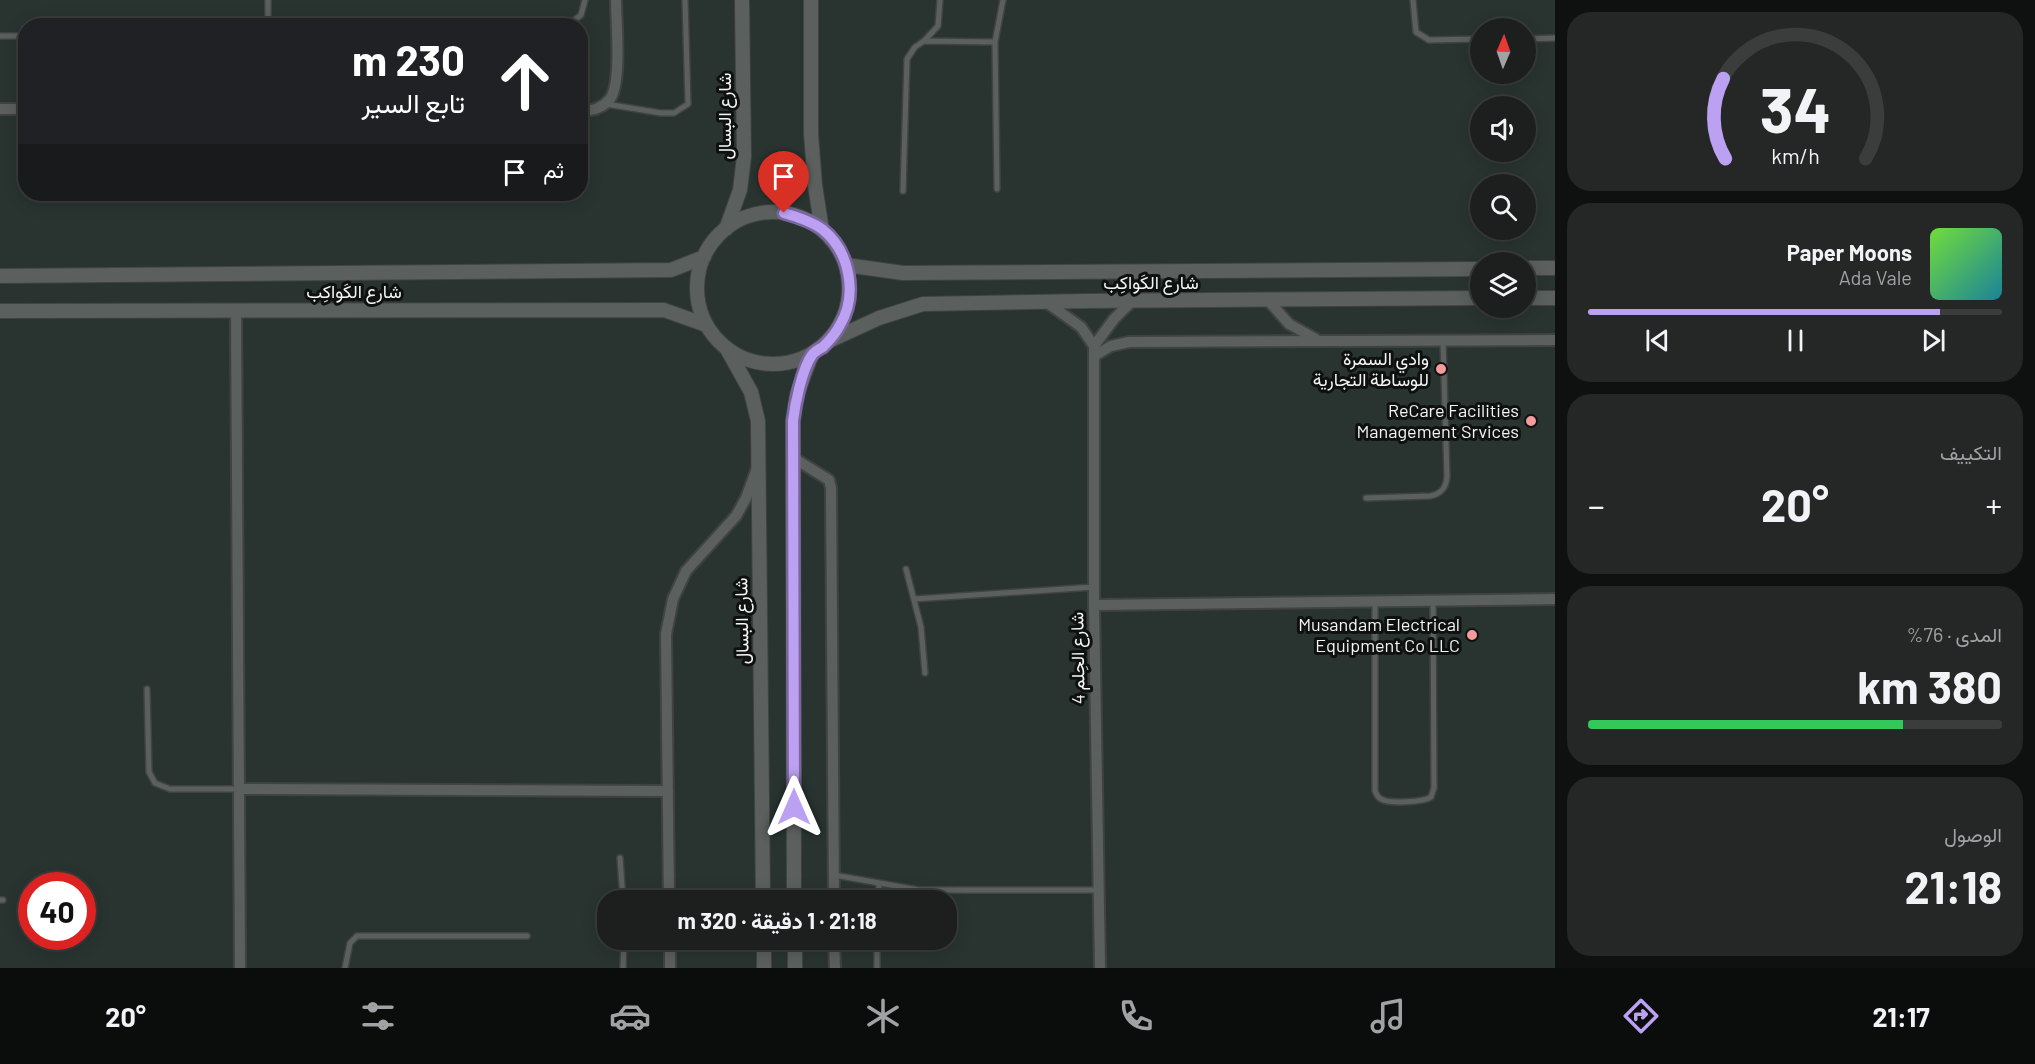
<!DOCTYPE html>
<html lang="ar">
<head>
<meta charset="utf-8">
<style>
	:root { --surface:#1c1f1d; --page:#252726; --text:#f1f3f6; --muted:#a0a2a4; --line:#3a3d3b; --accent:#bca0f2 }
	body { margin:0; font-family:Barlow,Vazirmatn,sans-serif; background:var(--page); color:var(--text); direction:rtl; height:100vh; display:flex; flex-direction:column; font-size:22px; white-space:nowrap }
	* { box-sizing:border-box; margin:0 }
	p { font-size:20px; color:var(--muted) }
	.icon { flex:none; width:33px; height:33px; fill:none; stroke:currentColor; stroke-width:2; stroke-linecap:round; stroke-linejoin:round }
	.map { position:relative; flex:1; overflow:hidden; direction:ltr }
	.drawer { display:flex; flex-direction:column; gap:12px; padding:12px; background:#0f1110; width:480px }
	.drawer>* { flex:none }
	.banner { position:absolute; left:18px; top:18px; width:570px; height:183px; border-radius:24px; box-shadow:0 3px 15px #0003,0 0 0 2px var(--line); direction:rtl; background:#202124; color:#fff; overflow:hidden }
	.needle { width:39px; rotate:2deg }
	.fabs { position:absolute; left:1470px; top:18px; display:grid; gap:12px }
	.fabs a { display:grid; place-items:center; width:66px; height:66px; border-radius:50%; background:var(--surface); box-shadow:0 3px 15px #0003,0 0 0 2px var(--line); font-size:30px }
	.speed { position:absolute; left:18px; top:872px; display:flex; gap:12px; font-size:30px; font-weight:700; text-align:center }
	.speed>* { display:grid; place-content:center; width:78px; height:78px; border-radius:50%; background:var(--surface); box-shadow:0 3px 15px #0003,0 0 0 2px var(--line); line-height:1 }
	.speed .limit { border:9px solid #d22; background:#fff; color:#111 }
	.pin { position:absolute; display:grid; place-items:center; width:51px; height:51px; color:#fff; margin:-62px -26px; border-radius:50% 50% 50% 0; rotate:-45deg; box-shadow:0 0 6px #0007 }
	.pin .icon { rotate:45deg }
	.me { position:absolute; width:66px; margin:-33px; rotate:0deg; stroke-linejoin:round; filter:drop-shadow(0 0 4px #0008) }
	.turn { display:flex; align-items:center; gap:21px; height:126px; padding:0 24px; font-size:27px }
	.turn .icon { width:78px; height:78px; stroke-width:2.5 }
	.turn b { display:block; font-size:42px; line-height:51px }
	.then { display:flex; align-items:center; height:57px; padding:0 24px; background:#0003; gap:12px; font-size:22px }
	.big { font-size:45px; font-weight:700; line-height:1.1 }
	.drawer .tile { flex:1; display:flex; flex-direction:column; justify-content:center; gap:9px; min-width:0; padding:0 21px; border-radius:24px; background:var(--page) }
	.drawer .dial { align-items:center; gap:0 }
	.dial svg { height:156px; overflow:visible; fill:none; stroke:var(--line); stroke-width:7; stroke-linecap:round; text-anchor:middle }
	.dial text { fill:var(--text); stroke:none }
	.song { display:flex; align-items:center; gap:18px }
	.cover { width:72px; height:72px; border-radius:9px; background:linear-gradient(135deg,hsl(100 70% 55%),hsl(190 70% 35%)) }
	.played { height:6px; border-radius:3px; background:linear-gradient(90deg,var(--accent) 85%,var(--line) 85%) }
	.keys { display:flex; justify-content:space-around; direction:ltr }
	.heat { display:flex; justify-content:space-between; align-items:center; font-size:33px; direction:ltr }
	.charge { height:9px; border-radius:4px; background:linear-gradient(90deg,#34c759 76%,var(--line) 0) }
	.trip { position:absolute; left:597px; top:890px; width:360px; height:60px; border-radius:24px; background:var(--surface); box-shadow:0 3px 15px #0003,0 0 0 2px var(--line); font-weight:700; line-height:60px; text-align:center; direction:rtl }
	.tabs { display:flex; height:96px; justify-content:space-around; align-items:center; background:#0b0c0c; color:var(--muted) }
	.tabs .icon { width:42px; height:42px }
	.tabs .current { color:var(--accent) }
	.tabs b { font-size:27px; color:var(--text) }
	main { display:flex; flex:1; min-height:0 }
	.map>svg:first-child { display:block }
	.built { fill:#293430; fill-rule:evenodd }
	.lines { fill:none; stroke-linecap:round; stroke-linejoin:round }
	.service-casing { stroke:#404342; stroke-width:8 }
	.minor-casing { stroke:#404342; stroke-width:14 }
	.tertiary-casing { stroke:#404342; stroke-width:16 }
	.service { stroke:#5b605e; stroke-width:5 }
	.minor { stroke:#5b605e; stroke-width:10 }
	.tertiary { stroke:#5b605e; stroke-width:14 }
	.route-casing { stroke:#7a689d; stroke-width:15 }
	.route { stroke:#bca0f2; stroke-width:10 }
	.poi-dot { fill:#f59b9b; stroke:#0f1110; stroke-width:2 }
	.labels { text-anchor:middle; stroke-width:6; stroke-linejoin:round; paint-order:stroke }
	.street-label { font-size:18px; fill:#f2f5f3; stroke:#0f1110 }
	.poi-label { font-size:18px; fill:#f2f5f3; stroke:#0f1110; text-anchor:end }
</style>
</head>
<body>
<main>
<section class="drawer">
<div class="tile dial"><svg viewBox="0 0 100 80">
<path d="M14 69A42 42 0 1 1 86 69"/>
<path d="M14 69A42 42 0 0 1 13 28" stroke="#bca0f2"/>
<text x="50" y="56" font-size="32" font-weight="700">34</text>
<text x="50" y="72" font-size="11">km/h</text>
</svg></div>
<div class="tile">
<div class="song"><i class="cover"></i><div><b>Paper Moons</b><p>Ada Vale</p></div></div>
<div class="played"></div>
<div class="keys"><svg class="icon" aria-label="previous" viewBox="0 0 24 24"><path d="M18 5L8 12l10 7zM5 5v14"/></svg><svg class="icon" aria-label="pause" viewBox="0 0 24 24"><path d="M8 5v14M16 5v14"/></svg><svg class="icon" aria-label="next" viewBox="0 0 24 24"><path d="M6 5l10 7-10 7zM19 5v14"/></svg></div>
</div>
<div class="tile"><p>التكييف</p>
<div class="heat"><a>−</a><b class="big">20°</b><a>+</a></div>
</div>
<div class="tile"><p>المدى · 76%</p><b class="big">380 km</b><div class="charge"></div></div>
<div class="tile"><p>الوصول</p><b class="big">21:18</b></div>
</section>
<div class="map">
<svg width="1555" height="968" viewBox="0 0 1555 968">
	<rect width="100%" height="100%" fill="#252927"/>
	<!-- built -->
	<path class="built" d="M 0,0 L 1555,0 L 1555,968 L 0,968 ZM 26,26 L 580,26 L 580,194 L 26,194 ZM 1480,28 L 1526,28 L 1526,74 L 1480,74 ZM 1480,106 L 1526,106 L 1526,152 L 1480,152 ZM 1480,184 L 1526,184 L 1526,230 L 1480,230 ZM 1480,262 L 1526,262 L 1526,308 L 1480,308 ZM 32,885 L 82,885 L 82,936 L 32,936 ZM 608,900 L 946,900 L 946,939 L 608,939 Z"/>
	<g class="lines">
		<defs>
			<path id="service" d="M 1413,0 L 1416,32 L 1429,40 L 1480,39
				M 268,26 L 268,0
				M 567,26 L 581,15 L 585,0
				M 0,36 L 26,36
				M 1526,39 L 1555,38
				M 924,41 L 995,42
				M 606,104 L 661,113 L 674,113 L 688,104 L 685,0
				M 997,189 L 995,42 L 1003,0
				M 903,191 L 907,59 L 915,47 L 924,41 L 938,26 L 940,0
				M 1366,498 L 1430,496 C 1441,494 1446,488 1447,477 L 1443,341
				M 906,569 L 921,627 L 925,673
				M 914,599 L 1094,587
				M 1375,602 L 1375,791 C 1377,795 1377,797 1381,799 C 1389,804 1424,802 1431,797 L 1434,788 L 1433,600
				M 147,689 L 149,772 L 155,783 L 170,789 L 239,789
				M 620,858 L 623,900
				M 834,875 L 919,890 L 1099,890
				M 0,900 L 3,900
				M 878,900 L 879,883
				M 877,939 L 877,968
				M 345,968 L 350,943 L 357,936 L 527,936
				M 623,968 L 624,939"/>
			<path id="minor" d="M 0,109 L 26,109
				M 580,111 C 592,111 603,108 610,99 C 622,83 616,22 616,0
				M 1268,300 L 1289,324 L 1316,339
				M 1046,302 L 1081,327 L 1094,346 L 1094,605 L 1100,968
				M 236,310 L 240,968
				M 1094,346 L 1114,319 L 1132,301
				M 1094,356 L 1111,346 L 1129,342 L 1555,340
				M 792,457 L 829,480 L 831,488 L 834,900
				M 1094,605 L 1555,599
				M 239,789 L 668,791
				M 669,900 L 666,634 L 673,599 L 686,571 L 736,516 L 746,498 L 756,471
				M 670,939 L 670,968
				M 834,939 L 835,968"/>
			<path id="tertiary" d="M 811,0 L 811,134 L 815,185 L 822,230
				M697 288a76 76 0 1 1 152 0a76 76 0 1 1-152 0Z
				M 726,229 L 740,190 L 744,157 L 742,0
				M 846,265 L 903,273 L 1480,269
				M 1526,268 L 1555,268
				M 0,276 L 671,270 L 704,257
				M 1526,298 L 1555,298
				M 0,311 L 664,310 L 706,325
				M 829,341 L 879,318 L 923,304 L 1088,301 L 1480,298
				M 727,349 L 751,392 L 758,421 L 763,900
				M 794,900 L 793,421 L 797,394 L 812,354
				M 764,939 L 764,968
				M 795,939 L 795,968"/>
		</defs>
		<!-- service casing -->
		<use href="#service" class="service-casing"/>
		<!-- minor casing -->
		<use href="#minor" class="minor-casing"/>
		<!-- tertiary casing -->
		<use href="#tertiary" class="tertiary-casing"/>
		<!-- service -->
		<use href="#service" class="service"/>
		<!-- minor -->
		<use href="#minor" class="minor"/>
		<!-- tertiary -->
		<use href="#tertiary" class="tertiary"/>
	</g>
	<g class="lines">
		<defs>
			<path id="route" d="M 784,213 C 798,217 811,221 822,229 C 850,251 858,295 840,325 C 836,333 829,341 823,347 C 819,349 814,352 812,355 C 802,369 795,404 793,421 L 794,807"/>
		</defs>
		<!-- route casing -->
		<use href="#route" class="route-casing"/>
		<!-- route -->
		<use href="#route" class="route"/>
	</g>
	<!-- markers -->
	<g class="poi-dot">
		<circle cx="1441" cy="369" r="6"/>
		<circle cx="1531" cy="421" r="6"/>
		<circle cx="1472" cy="635" r="6"/>
	</g>
	<g class="labels">
		<!-- street labels -->
		<g class="street-label">
			<text transform="translate(725 116) rotate(-90)" y="6">شارع البسال</text>
			<text x="1151" y="289">شارع الكَواكِب</text>
			<text x="354" y="298">شارع الكَواكِب</text>
			<text transform="translate(742 621) rotate(-91)" y="6">شارع البسال</text>
			<text transform="translate(1078 658) rotate(-91)" y="6">شارع الحِلم 4</text>
		</g>
		<!-- poi labels -->
		<g class="poi-label">
			<text x="1429" y="365">وادي السمرة<tspan x="1429" dy="21">للوساطة التجارية</tspan></text>
			<text x="1519" y="417">ReCare Facilities<tspan x="1519" dy="21">Management Srvices</tspan></text>
			<text x="1460" y="631">Musandam Electrical<tspan x="1460" dy="21">Equipment Co LLC</tspan></text>
		</g>
	</g>
</svg>
<div class="fabs">
<a><svg class="needle" viewBox="-14 -14 28 28"><path d="M0-13l5 13h-10z" fill="#e53935"/><path d="M0 13l5-13h-10z" fill="#a0a2a4"/></svg></a>
<a><svg class="icon" aria-label="sound" viewBox="0 0 24 24"><path d="M4 9h4l5-4v14l-5-4H4zM17 9q2 3 0 6"/></svg></a>
<a><svg class="icon" aria-label="search" viewBox="0 0 24 24"><circle cx="10" cy="10" r="6"/><path d="M15 15l6 6"/></svg></a>
<a><svg class="icon" aria-label="layers" viewBox="0 0 24 24"><path d="M12 4l9 5-9 5-9-5zM3 14l9 5 9-5"/></svg></a>
</div>
<div class="speed"><div class="limit">40</div></div>
<div class="pin" style="left:784px;top:213px;background:#d93025"><svg class="icon" aria-label="arrive" viewBox="0 0 24 24"><path d="M6 21V4h12l-3 4 3 4H6"/></svg></div>
<svg class="me" style="left:794px;top:807px" viewBox="-20 -20 40 40"><path d="M0-17L14 15 0 8-14 15z" fill="#bca0f2" stroke="#fff" stroke-width="4"/></svg>
<div class="trip">21:18 · 1 دقيقة · 320 m</div>
<div class="banner">
<div class="turn"><svg class="icon" aria-label="ahead" viewBox="0 0 24 24"><path d="M12 20V5M6 11l6-6 6 6"/></svg><div><b>230 m</b>تابع السير</div></div>
<div class="then">ثم<svg class="icon" aria-label="arrive" viewBox="0 0 24 24"><path d="M6 21V4h12l-3 4 3 4H6"/></svg></div>
</div>
</div>
</main>
<nav class="tabs">
<b>21:17</b>
<svg class="icon current" aria-label="directions" viewBox="0 0 24 24"><path d="M12 3l9 9-9 9-9-9zM9 14v-3h6M13 9l2 2-2 2"/></svg>
<svg class="icon" aria-label="music" viewBox="0 0 24 24"><path d="M9 18V5l10-2v13"/><circle cx="6" cy="18" r="3"/><circle cx="16" cy="16" r="3"/></svg>
<svg class="icon" aria-label="phone" viewBox="0 0 24 24"><path d="M5 4h4l2 5-3 2q2 4 5 5l2-3 5 2v4C11 20 4 13 5 4z"/></svg>
<svg class="icon" aria-label="climate" viewBox="0 0 24 24"><path d="M12 3v18M4 7l16 10M4 17L20 7"/></svg>
<svg class="icon" aria-label="car" viewBox="0 0 24 24"><path d="M5 17H2v-5l4-1 3-4h7l3 4 3 1v5h-3M9 17h6M6 11h13"/><circle cx="7" cy="17" r="2"/><circle cx="17" cy="17" r="2"/></svg>
<svg class="icon" aria-label="filters" viewBox="0 0 24 24"><path d="M4 7h16M4 17h16"/><circle cx="9" cy="7" r="2"/><circle cx="15" cy="17" r="2"/></svg>
<b>20°</b>
</nav>
</body>
</html>
